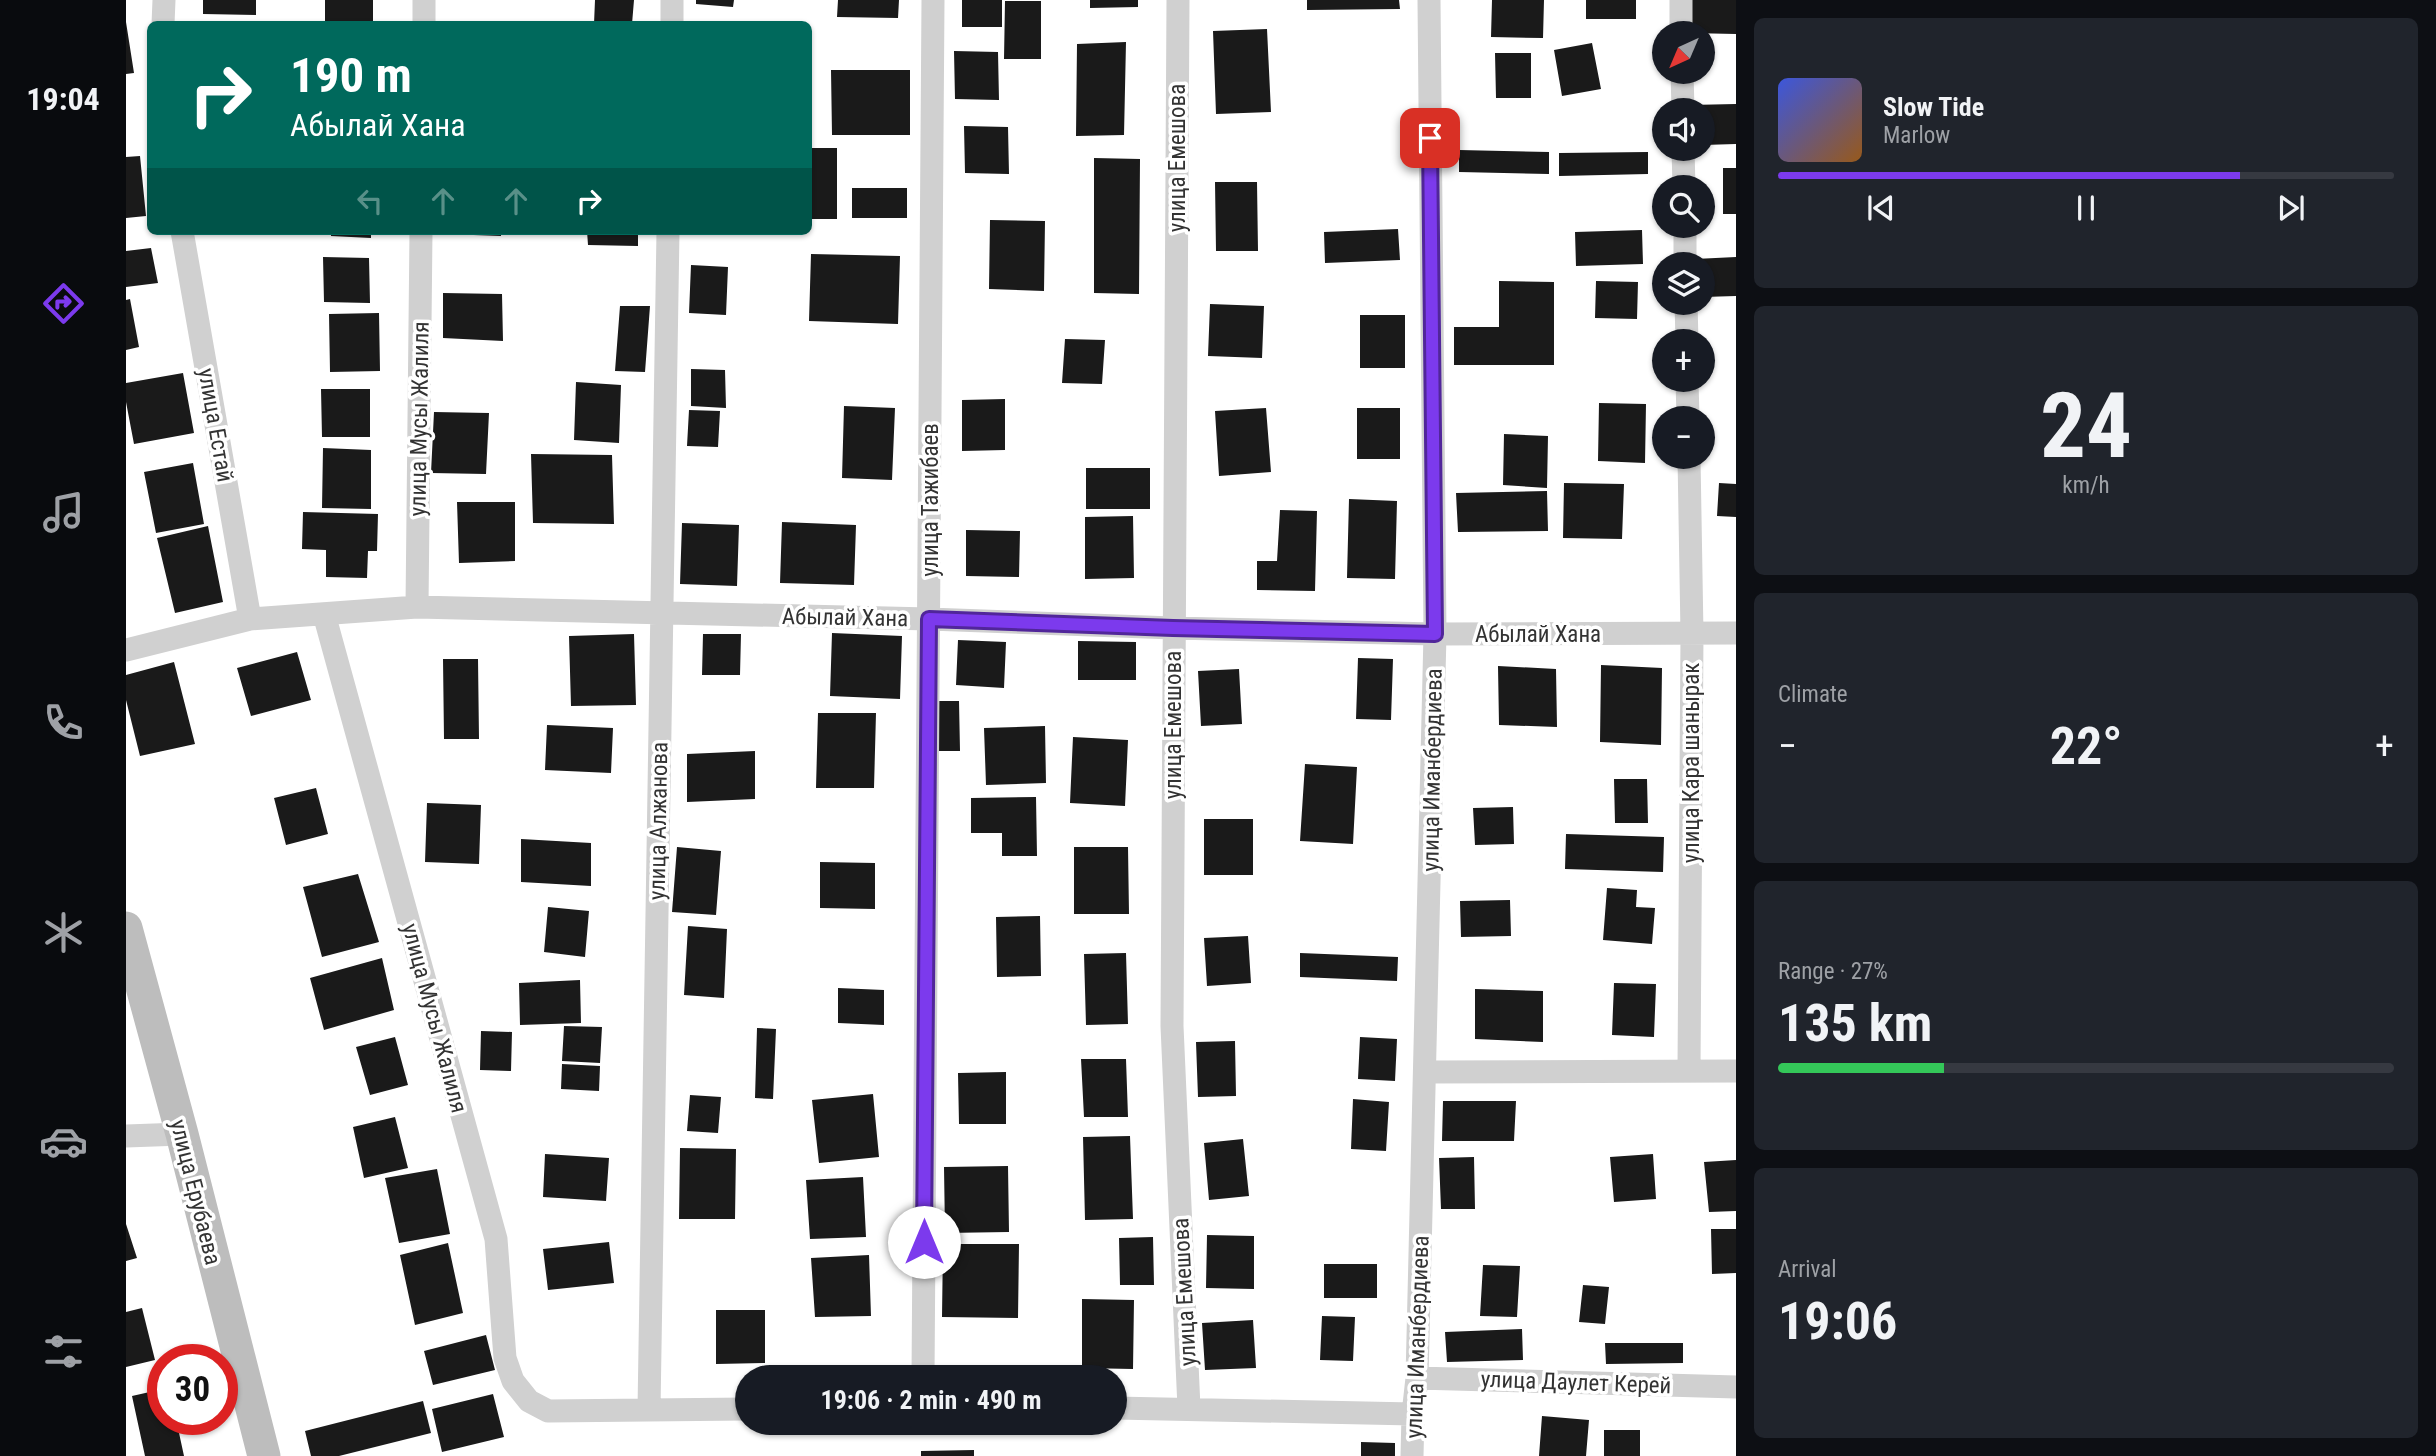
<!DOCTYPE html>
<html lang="en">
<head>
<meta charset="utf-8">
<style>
	:root { --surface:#171b24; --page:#20242c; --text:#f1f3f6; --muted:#9ea1a6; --line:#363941; --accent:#7c3aed }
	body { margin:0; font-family:"Roboto Condensed",sans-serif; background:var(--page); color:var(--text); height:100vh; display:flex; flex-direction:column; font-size:26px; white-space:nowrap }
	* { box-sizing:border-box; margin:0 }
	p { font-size:23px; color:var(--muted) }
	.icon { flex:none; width:38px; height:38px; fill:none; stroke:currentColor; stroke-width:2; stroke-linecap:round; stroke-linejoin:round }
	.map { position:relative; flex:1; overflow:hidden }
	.details { display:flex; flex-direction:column; gap:18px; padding:18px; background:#0d0f14; width:700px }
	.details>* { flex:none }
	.hud { position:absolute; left:21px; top:21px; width:665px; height:214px; border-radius:10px; box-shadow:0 2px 5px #0004; background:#00695c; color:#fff; overflow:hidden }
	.needle { width:46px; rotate:224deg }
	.tools { position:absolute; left:1526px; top:21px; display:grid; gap:14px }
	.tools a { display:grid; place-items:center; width:63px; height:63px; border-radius:50%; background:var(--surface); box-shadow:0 2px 5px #0004; font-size:35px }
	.speed { position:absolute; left:21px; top:1344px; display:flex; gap:14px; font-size:35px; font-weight:700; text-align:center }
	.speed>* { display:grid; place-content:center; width:91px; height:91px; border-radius:50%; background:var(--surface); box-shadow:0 2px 5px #0004; line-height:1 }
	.speed .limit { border:10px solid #d22; background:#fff; color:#111 }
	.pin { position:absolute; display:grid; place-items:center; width:60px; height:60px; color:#fff; margin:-30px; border-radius:14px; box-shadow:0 4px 10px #0006 }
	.me { position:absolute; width:77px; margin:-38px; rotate:0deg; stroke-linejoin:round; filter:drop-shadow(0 0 5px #0008) }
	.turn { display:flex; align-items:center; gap:24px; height:147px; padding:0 28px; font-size:32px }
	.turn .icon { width:91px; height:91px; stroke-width:2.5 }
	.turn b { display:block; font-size:49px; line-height:60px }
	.lanes { display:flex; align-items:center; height:66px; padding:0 28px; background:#0003; justify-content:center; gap:35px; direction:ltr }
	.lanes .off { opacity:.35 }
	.big { font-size:52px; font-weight:700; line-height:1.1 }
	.details .card { flex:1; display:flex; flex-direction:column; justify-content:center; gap:10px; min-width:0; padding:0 24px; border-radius:10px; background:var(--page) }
	.details .dial { align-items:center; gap:0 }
	.dial b { font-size:91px; line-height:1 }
	.song { display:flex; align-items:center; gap:21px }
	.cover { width:84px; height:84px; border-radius:10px; background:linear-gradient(135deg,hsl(230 70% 55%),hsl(30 70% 35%)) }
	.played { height:7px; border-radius:4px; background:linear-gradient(90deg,var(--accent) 75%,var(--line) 75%) }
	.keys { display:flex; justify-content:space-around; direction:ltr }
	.heat { display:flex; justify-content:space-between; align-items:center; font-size:38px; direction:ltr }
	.charge { height:10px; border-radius:5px; background:linear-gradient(90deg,#34c759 27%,var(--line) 0) }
	.trip { position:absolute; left:609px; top:1365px; width:392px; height:70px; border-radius:35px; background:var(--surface); box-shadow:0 2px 5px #0004; font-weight:700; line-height:70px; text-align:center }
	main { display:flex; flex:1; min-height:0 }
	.dock { display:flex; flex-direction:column; width:126px; justify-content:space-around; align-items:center; background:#090b0e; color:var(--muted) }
	.dock .icon { width:49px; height:49px }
	.dock .on { color:var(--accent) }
	.dock b { font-size:32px; color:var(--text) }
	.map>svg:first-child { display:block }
	.building { fill:#1a1a1a }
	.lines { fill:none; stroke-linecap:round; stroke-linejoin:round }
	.street { stroke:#d0d0d0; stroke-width:23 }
	.secondary { stroke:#bdbdbd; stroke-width:33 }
	.route-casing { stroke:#51269a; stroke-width:18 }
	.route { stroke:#7c3aed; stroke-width:12 }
	.labels { text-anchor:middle; stroke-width:7; stroke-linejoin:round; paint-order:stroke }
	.street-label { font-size:23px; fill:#333; stroke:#fff }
</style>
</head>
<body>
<main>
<nav class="dock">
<b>19:04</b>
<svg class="icon on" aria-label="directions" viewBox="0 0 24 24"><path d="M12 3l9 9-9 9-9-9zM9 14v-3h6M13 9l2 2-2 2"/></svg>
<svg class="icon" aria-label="music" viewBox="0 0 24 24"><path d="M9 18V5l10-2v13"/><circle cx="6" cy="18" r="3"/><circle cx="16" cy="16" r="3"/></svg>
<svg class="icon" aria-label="phone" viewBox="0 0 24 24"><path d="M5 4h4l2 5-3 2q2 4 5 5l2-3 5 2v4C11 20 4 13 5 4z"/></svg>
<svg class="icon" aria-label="climate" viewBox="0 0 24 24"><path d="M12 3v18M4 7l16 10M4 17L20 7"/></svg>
<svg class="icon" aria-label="car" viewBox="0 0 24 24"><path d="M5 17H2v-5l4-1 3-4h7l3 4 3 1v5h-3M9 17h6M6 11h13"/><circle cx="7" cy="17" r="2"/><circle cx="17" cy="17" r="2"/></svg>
<svg class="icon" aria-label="filters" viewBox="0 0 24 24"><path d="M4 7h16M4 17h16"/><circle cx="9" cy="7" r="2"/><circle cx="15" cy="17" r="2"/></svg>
</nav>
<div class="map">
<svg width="1610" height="1456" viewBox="0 0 1610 1456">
	<rect width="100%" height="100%" fill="#fff"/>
	<!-- building -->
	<path class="building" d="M 77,0 L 130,0 L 130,15 L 77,14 Z
		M 199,0 L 247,0 L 247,24 L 199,24 Z
		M 469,0 L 508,0 L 506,24 L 468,24 Z
		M 570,0 L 608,0 L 607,7 L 570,4 Z
		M 712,0 L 773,0 L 772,18 L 711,17 Z
		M 836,0 L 876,0 L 876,27 L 836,27 Z
		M 964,0 L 1012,0 L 1012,7 L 964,8 Z
		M 1181,0 L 1273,0 L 1274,9 L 1181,10 Z
		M 1366,0 L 1418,0 L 1417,38 L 1365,37 Z
		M 1460,0 L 1510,0 L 1510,19 L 1460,19 Z
		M 1564,0 L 1610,0 L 1610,34 L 1563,33 Z
		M 879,1 L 915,1 L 915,59 L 878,59 Z
		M 0,22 L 8,73 L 0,74 Z
		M 1141,29 L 1145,112 L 1090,114 L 1087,31 Z
		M 1000,42 L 998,135 L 950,136 L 951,44 Z
		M 1466,43 L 1475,89 L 1436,96 L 1428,50 Z
		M 828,51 L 872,52 L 873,100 L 829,99 Z
		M 1369,53 L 1405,53 L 1405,98 L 1370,98 Z
		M 705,70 L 784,70 L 784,135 L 706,135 Z
		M 1610,104 L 1610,144 L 1577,145 L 1577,110 L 1564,110 L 1564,105 Z
		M 838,126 L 882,127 L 883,174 L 839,173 Z
		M 682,148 L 711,148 L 711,219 L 682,219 Z
		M 1333,150 L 1423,152 L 1423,174 L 1333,172 Z
		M 1522,152 L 1522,174 L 1433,176 L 1433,153 Z
		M 14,156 L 20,216 L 0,218 L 0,157 Z
		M 968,158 L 1014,159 L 1013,294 L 968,293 Z
		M 1597,168 L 1610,168 L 1610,214 L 1597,214 Z
		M 1089,182 L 1131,182 L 1132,251 L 1090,251 Z
		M 726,188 L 781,188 L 781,218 L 726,218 Z
		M 864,220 L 919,221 L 918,291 L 863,289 Z
		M 1272,229 L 1274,260 L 1199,263 L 1198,232 Z
		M 1516,230 L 1517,264 L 1450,266 L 1449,232 Z
		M 205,231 L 245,231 L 245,238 L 205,236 Z
		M 320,231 L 375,231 L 375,236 L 320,234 Z
		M 461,231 L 512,231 L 512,246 L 462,245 Z
		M 25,248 L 32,283 L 0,287 L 0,251 Z
		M 685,254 L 774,256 L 772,324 L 683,321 Z
		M 197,257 L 243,258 L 244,303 L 198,302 Z
		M 1610,257 L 1610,296 L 1577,297 L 1577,264 L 1570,264 L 1569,259 Z
		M 565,265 L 602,267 L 600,315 L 563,313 Z
		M 1373,281 L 1428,282 L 1428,365 L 1328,365 L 1328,327 L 1373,327 Z
		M 1470,281 L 1512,282 L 1511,319 L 1469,318 Z
		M 317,293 L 376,294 L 377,341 L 317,338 Z
		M 4,299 L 13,347 L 0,350 L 0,300 Z
		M 1084,304 L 1138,306 L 1136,358 L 1082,356 Z
		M 494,306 L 524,306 L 519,372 L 489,371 Z
		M 253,313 L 254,371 L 204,372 L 203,314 Z
		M 1234,315 L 1279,315 L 1279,368 L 1234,368 Z
		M 939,339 L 979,340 L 976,384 L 936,383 Z
		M 565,369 L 599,370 L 600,408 L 565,406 Z
		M 57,373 L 68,433 L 8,444 L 0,402 L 0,383 Z
		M 450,382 L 495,385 L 493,443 L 448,440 Z
		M 195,389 L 244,389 L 244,437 L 196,437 Z
		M 879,399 L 879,450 L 836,451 L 836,400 Z
		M 1473,403 L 1520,404 L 1519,463 L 1472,461 Z
		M 718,406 L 769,408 L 766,480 L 716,478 Z
		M 1140,408 L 1145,472 L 1093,476 L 1089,411 Z
		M 1231,408 L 1274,408 L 1274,459 L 1231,459 Z
		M 563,410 L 594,411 L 592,447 L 561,446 Z
		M 308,412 L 363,413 L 360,474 L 305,473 Z
		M 1378,434 L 1422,436 L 1421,488 L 1377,485 Z
		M 197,448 L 245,450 L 245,509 L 196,508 Z
		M 405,454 L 486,455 L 488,524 L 407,523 Z
		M 67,463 L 78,524 L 30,533 L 18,472 Z
		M 960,468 L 1024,468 L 1024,509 L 960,509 Z
		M 1438,483 L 1498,484 L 1496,539 L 1437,538 Z
		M 1593,483 L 1610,484 L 1610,517 L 1591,516 Z
		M 1421,491 L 1422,531 L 1332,532 L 1330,493 Z
		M 1223,499 L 1271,501 L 1269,579 L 1221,578 Z
		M 331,502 L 389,502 L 389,561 L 333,563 Z
		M 1154,510 L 1191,511 L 1189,591 L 1131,590 L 1131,561 L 1151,561 Z
		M 177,512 L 252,514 L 251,551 L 242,551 L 241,578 L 200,577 L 200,550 L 176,549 Z
		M 1007,516 L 1008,578 L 959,579 L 959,517 Z
		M 656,522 L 730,525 L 728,585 L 654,583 Z
		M 556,523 L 613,525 L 611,586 L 554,584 Z
		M 82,526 L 97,602 L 49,613 L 31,538 Z
		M 840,530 L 894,531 L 893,577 L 840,576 Z
		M 706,633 L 776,636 L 774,699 L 704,696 Z
		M 508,634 L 510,705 L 445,706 L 443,636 Z
		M 577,634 L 615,634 L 614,675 L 576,675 Z
		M 832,640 L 880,642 L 878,688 L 830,685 Z
		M 952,641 L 1010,642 L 1010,680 L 952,680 Z
		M 171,652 L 185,700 L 125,716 L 111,668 Z
		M 1232,658 L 1267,659 L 1265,720 L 1230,719 Z
		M 317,659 L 352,659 L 353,739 L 318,739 Z
		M 48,662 L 69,744 L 14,756 L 0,700 L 0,675 Z
		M 1475,665 L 1536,668 L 1535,745 L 1474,742 Z
		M 1372,666 L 1430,669 L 1431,727 L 1373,725 Z
		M 1113,669 L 1116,724 L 1075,726 L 1072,671 Z
		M 807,701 L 833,701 L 834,751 L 808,751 Z
		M 692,713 L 750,713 L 748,788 L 690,788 Z
		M 421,725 L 487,728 L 485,773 L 419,770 Z
		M 919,726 L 920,783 L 860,785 L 858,728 Z
		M 947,737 L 1002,740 L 999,806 L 944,803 Z
		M 629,751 L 629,799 L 561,802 L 561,754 Z
		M 1179,764 L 1231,767 L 1227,844 L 1174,841 Z
		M 1488,779 L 1521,779 L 1522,823 L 1489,823 Z
		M 190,788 L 202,834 L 160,845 L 148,798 Z
		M 910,797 L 911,856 L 876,856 L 876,833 L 845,833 L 845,798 Z
		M 301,803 L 355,805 L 353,864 L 299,862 Z
		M 1387,807 L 1388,844 L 1349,845 L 1347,808 Z
		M 1078,819 L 1127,819 L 1127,875 L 1078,875 Z
		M 1440,834 L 1538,837 L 1537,872 L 1439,869 Z
		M 395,839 L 465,843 L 465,886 L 395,882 Z
		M 551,847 L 595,851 L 590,915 L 546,912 Z
		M 948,847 L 1002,847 L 1003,914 L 948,914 Z
		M 694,862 L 749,863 L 749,909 L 694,908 Z
		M 232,874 L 253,942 L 196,957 L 177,887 Z
		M 1481,888 L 1511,890 L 1510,907 L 1529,908 L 1526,944 L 1477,940 Z
		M 1384,900 L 1385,936 L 1335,937 L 1334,901 Z
		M 422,907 L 463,911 L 459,957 L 418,952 Z
		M 914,916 L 915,976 L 871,977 L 870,917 Z
		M 562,926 L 601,929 L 598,998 L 558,995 Z
		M 1122,936 L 1125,983 L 1081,986 L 1078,938 Z
		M 1000,953 L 1002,1024 L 960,1025 L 958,954 Z
		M 1174,953 L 1272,957 L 1271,981 L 1174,977 Z
		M 256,958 L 268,1010 L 198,1030 L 184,978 Z
		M 454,980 L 455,1023 L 394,1025 L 393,983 Z
		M 1488,983 L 1530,984 L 1528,1037 L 1486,1035 Z
		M 712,988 L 758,990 L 758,1025 L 712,1023 Z
		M 1349,989 L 1417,991 L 1417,1042 L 1349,1039 Z
		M 438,1026 L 476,1027 L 474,1063 L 436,1061 Z
		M 631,1028 L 650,1029 L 647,1099 L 629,1098 Z
		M 355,1031 L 386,1032 L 385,1071 L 354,1070 Z
		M 269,1037 L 282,1085 L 244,1095 L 230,1047 Z
		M 1234,1037 L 1271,1039 L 1269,1081 L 1232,1079 Z
		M 1109,1041 L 1110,1096 L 1072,1097 L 1070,1042 Z
		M 955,1059 L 1000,1059 L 1002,1117 L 958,1117 Z
		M 436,1064 L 474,1066 L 473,1091 L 435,1089 Z
		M 880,1072 L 880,1124 L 833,1124 L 832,1073 Z
		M 747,1094 L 753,1157 L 693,1163 L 686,1100 Z
		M 564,1095 L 595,1097 L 592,1133 L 561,1131 Z
		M 1227,1099 L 1263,1102 L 1260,1151 L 1225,1149 Z
		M 1317,1101 L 1390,1101 L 1388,1141 L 1316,1141 Z
		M 269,1117 L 282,1168 L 238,1178 L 227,1127 Z
		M 1004,1136 L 1007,1219 L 959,1220 L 957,1137 Z
		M 1117,1139 L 1123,1196 L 1083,1200 L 1078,1143 Z
		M 554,1148 L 610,1149 L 609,1219 L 553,1219 Z
		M 419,1154 L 483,1158 L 480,1201 L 417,1197 Z
		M 1527,1154 L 1530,1199 L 1488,1202 L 1484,1157 Z
		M 1348,1157 L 1349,1209 L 1315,1209 L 1313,1158 Z
		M 1610,1160 L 1610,1211 L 1583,1212 L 1578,1162 Z
		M 882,1166 L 883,1232 L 819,1233 L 818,1167 Z
		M 311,1169 L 324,1234 L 273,1243 L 259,1178 Z
		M 737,1177 L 740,1237 L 684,1239 L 680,1180 Z
		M 0,1224 L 11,1258 L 0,1261 Z
		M 1585,1229 L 1610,1229 L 1610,1273 L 1586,1274 Z
		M 1081,1235 L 1128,1236 L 1128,1289 L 1080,1288 Z
		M 1027,1237 L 1028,1285 L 994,1285 L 993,1238 Z
		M 483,1242 L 488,1283 L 422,1290 L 417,1249 Z
		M 322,1243 L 337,1313 L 289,1325 L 274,1255 Z
		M 817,1244 L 893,1244 L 892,1318 L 816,1317 Z
		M 743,1255 L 745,1316 L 689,1317 L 685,1258 Z
		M 1198,1264 L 1251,1264 L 1251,1298 L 1198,1298 Z
		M 1357,1265 L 1394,1266 L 1391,1317 L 1354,1316 Z
		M 1457,1285 L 1483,1287 L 1479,1324 L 1453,1322 Z
		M 956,1299 L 1008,1300 L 1007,1369 L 956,1368 Z
		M 16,1308 L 29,1360 L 0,1367 L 0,1312 Z
		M 590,1310 L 639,1310 L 639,1363 L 590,1364 Z
		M 1196,1316 L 1229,1317 L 1227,1361 L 1194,1360 Z
		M 1127,1320 L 1130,1368 L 1079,1370 L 1076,1323 Z
		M 1396,1329 L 1397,1360 L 1321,1362 L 1319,1332 Z
		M 360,1335 L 369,1370 L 307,1385 L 298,1351 Z
		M 1479,1343 L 1557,1343 L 1557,1363 L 1480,1364 Z
		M 37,1389 L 37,1419 L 50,1419 L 58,1456 L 19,1456 L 6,1396 Z
		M 367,1394 L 378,1437 L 316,1452 L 306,1409 Z
		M 297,1401 L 305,1433 L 213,1456 L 185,1456 L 179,1431 Z
		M 1416,1416 L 1463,1420 L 1460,1456 L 1413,1456 Z
		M 1478,1430 L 1514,1430 L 1514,1456 L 1478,1456 Z
		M 1235,1442 L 1269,1443 L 1269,1456 L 1235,1456 Z
		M 848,1450 L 848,1456 L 795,1456 L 795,1451 Z"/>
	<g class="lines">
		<!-- street -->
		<path class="street" d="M 1052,0 L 1046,1026 L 1063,1408
			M 1555,0 L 1555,33
			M 37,24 L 38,0
			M 298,24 L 298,0
			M 546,24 L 546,0
			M 1556,72 L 1557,110
			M 1557,149 L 1558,187
			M 1559,226 L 1559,264
			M 56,231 L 124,619
			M 1560,303 L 1561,341
			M 1561,380 L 1562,418
			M 1563,457 L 1566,634 L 1563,1069
			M 291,607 L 295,231
			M 198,614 L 370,1239 L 379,1358 L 387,1381 L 403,1401 L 422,1411 L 621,1409
			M 0,650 L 124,619 L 291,607 L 803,619 L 1047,628 L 1309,634 L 1610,633
			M 1300,1072 L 1610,1071
			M 0,1136 L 56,1134
			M 797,1377 L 807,0
			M 1291,1378 L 1610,1387
			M 989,1408 L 1287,1414
			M 523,1410 L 542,231
			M 1286,1456 L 1287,1414 L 1291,1378 L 1309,634 L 1303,0"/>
		<!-- secondary -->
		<path class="secondary" d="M 0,928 L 56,1134 L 138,1456"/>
	</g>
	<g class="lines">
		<defs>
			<path id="route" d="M 798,1242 L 803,619 L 1047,628 L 1309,634 L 1304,138"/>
		</defs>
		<!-- route casing -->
		<use href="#route" class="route-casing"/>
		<!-- route -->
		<use href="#route" class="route"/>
	</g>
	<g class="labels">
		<!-- street labels -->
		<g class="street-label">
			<text transform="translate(1051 158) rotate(-90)" y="8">улица Емешова</text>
			<text transform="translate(293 419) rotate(-89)" y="8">улица Мусы Жалиля</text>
			<text transform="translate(90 425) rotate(80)" y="8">улица Естай</text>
			<text transform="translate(804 500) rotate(-90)" y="8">улица Тажибаев</text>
			<text transform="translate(719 617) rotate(1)" y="8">Абылай Хана</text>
			<text x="1412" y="642">Абылай Хана</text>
			<text transform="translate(1047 725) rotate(-90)" y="8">улица Емешова</text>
			<text transform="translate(1565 763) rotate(-90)" y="8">улица Кара шанырак</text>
			<text transform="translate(1306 770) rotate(-89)" y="8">улица Иманбердиева</text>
			<text transform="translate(532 821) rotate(-89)" y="8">улица Алжанова</text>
			<text transform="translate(309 1018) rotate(75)" y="8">улица Мусы Жалиля</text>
			<text transform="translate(70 1192) rotate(76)" y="8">улица Ерубаева</text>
			<text transform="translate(1058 1292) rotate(-93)" y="8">улица Емешова</text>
			<text transform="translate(1291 1337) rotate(-88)" y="8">улица Иманбердиева</text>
			<text transform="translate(1450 1382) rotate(2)" y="8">улица Даулет Керей</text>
		</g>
	</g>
</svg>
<div class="tools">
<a><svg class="needle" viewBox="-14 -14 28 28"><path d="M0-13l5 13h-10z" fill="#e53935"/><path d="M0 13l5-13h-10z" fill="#9ea1a6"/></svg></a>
<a><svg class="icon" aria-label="sound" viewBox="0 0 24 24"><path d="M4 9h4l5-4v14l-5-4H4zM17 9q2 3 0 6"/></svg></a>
<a><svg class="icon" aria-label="search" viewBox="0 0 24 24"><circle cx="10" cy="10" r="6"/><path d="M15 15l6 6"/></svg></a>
<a><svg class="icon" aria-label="layers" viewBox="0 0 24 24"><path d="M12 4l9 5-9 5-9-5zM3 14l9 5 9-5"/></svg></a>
<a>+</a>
<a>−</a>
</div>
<div class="speed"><div class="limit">30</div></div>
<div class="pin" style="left:1304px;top:138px;background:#d93025"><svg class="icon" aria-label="arrive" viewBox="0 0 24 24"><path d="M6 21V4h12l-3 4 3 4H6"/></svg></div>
<svg class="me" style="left:798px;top:1242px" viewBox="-20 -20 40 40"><circle r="19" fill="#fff"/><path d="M0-13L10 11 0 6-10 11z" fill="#7c3aed"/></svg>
<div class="trip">19:06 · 2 min · 490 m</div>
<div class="hud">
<div class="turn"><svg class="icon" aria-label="right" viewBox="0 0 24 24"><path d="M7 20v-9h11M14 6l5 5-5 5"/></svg><div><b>190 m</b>Абылай Хана</div></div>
<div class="lanes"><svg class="icon off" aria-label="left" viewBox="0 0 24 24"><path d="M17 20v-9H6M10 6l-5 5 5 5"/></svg><svg class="icon off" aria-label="ahead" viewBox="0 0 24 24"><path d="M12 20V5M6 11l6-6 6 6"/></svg><svg class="icon off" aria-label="ahead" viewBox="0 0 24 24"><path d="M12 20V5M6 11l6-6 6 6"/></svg><svg class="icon" aria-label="right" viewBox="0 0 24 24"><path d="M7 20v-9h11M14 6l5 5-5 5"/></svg></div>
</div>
</div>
<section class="details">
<div class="card">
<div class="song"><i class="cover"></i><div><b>Slow Tide</b><p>Marlow</p></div></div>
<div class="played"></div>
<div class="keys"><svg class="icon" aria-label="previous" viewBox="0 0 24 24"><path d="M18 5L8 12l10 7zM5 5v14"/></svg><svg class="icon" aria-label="pause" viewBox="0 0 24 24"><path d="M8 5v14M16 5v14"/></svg><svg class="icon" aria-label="next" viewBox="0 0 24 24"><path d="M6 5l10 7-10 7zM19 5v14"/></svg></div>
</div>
<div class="card dial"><b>24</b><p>km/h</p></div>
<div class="card"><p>Climate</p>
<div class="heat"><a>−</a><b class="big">22°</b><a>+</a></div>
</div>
<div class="card"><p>Range · 27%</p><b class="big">135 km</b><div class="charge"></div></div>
<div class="card"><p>Arrival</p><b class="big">19:06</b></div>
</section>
</main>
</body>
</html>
